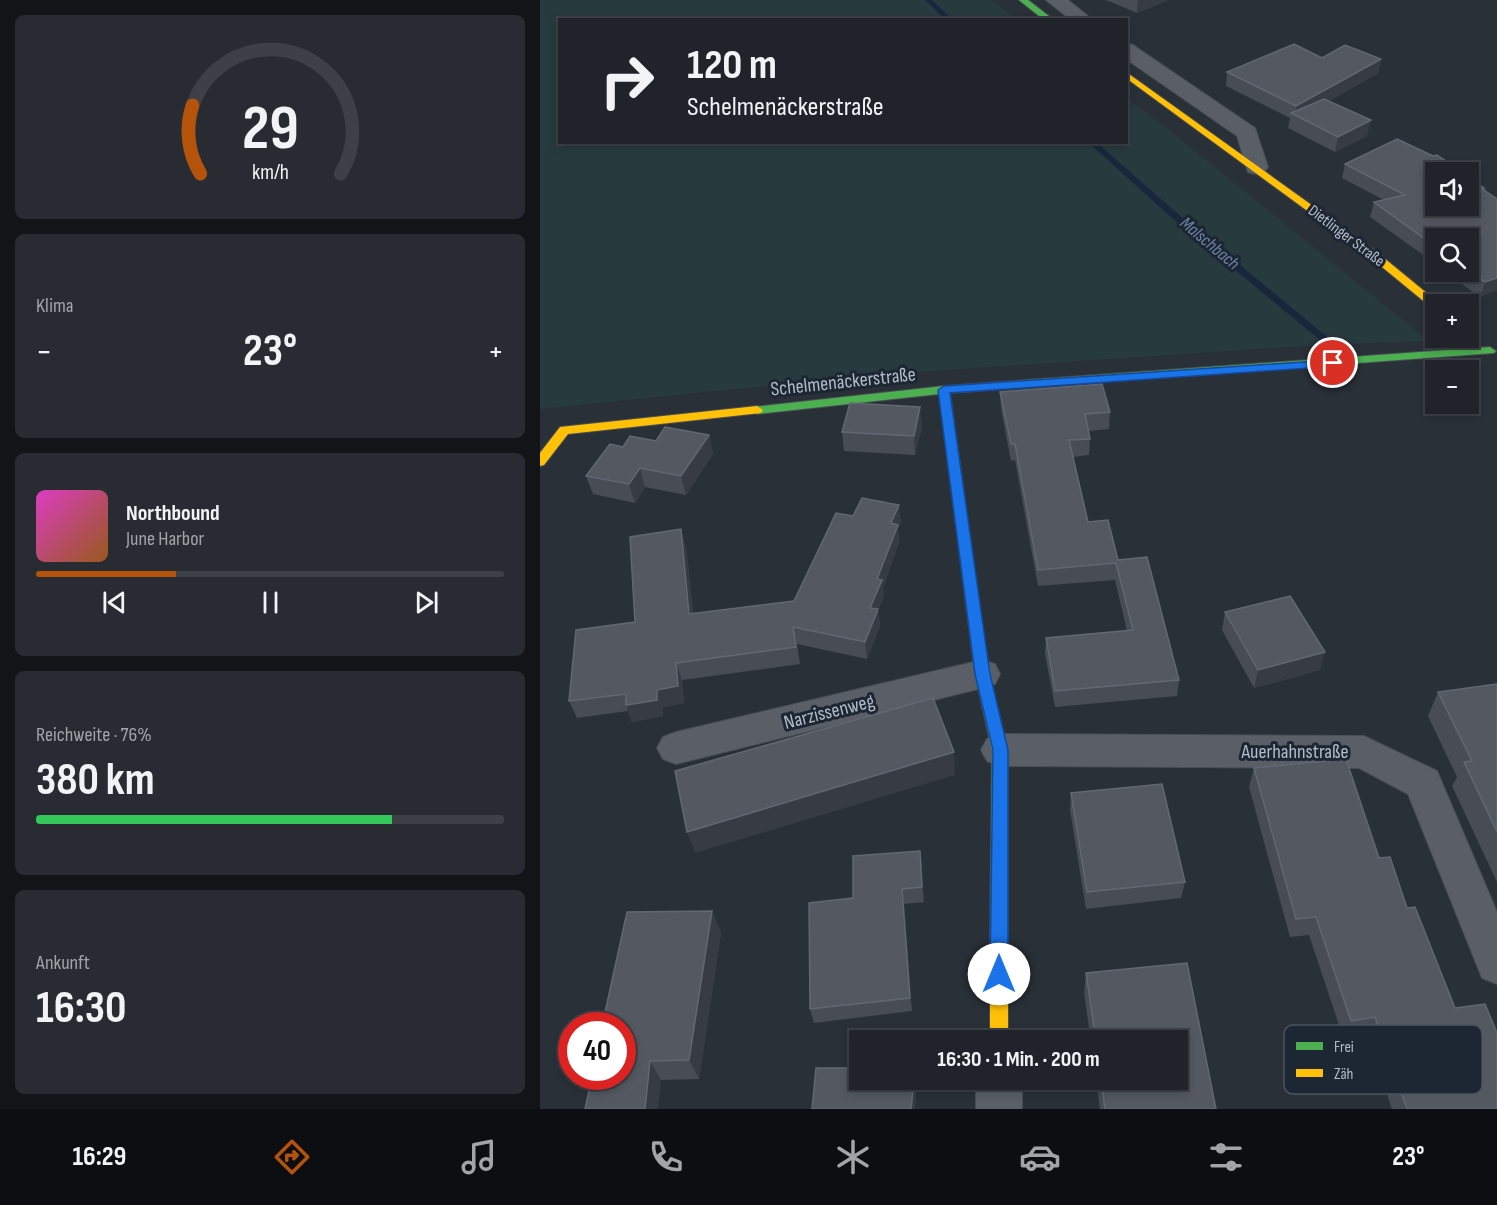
<!DOCTYPE html>
<html lang="de">
<head>
<meta charset="utf-8">
<style>
	:root { --surface:#20242a; --page:#282c32; --text:#f1f3f6; --muted:#a2a4a8; --line:#3d4147; --accent:#b45309 }
	body { margin:0; font-family:"Sofia Sans Condensed",sans-serif; background:var(--page); color:var(--text); height:100vh; display:flex; flex-direction:column; font-size:22px; white-space:nowrap }
	* { box-sizing:border-box; margin:0 }
	p { font-size:20px; color:var(--muted) }
	.icon { flex:none; width:33px; height:33px; fill:none; stroke:currentColor; stroke-width:2; stroke-linecap:round; stroke-linejoin:round }
	.map { position:relative; flex:1; overflow:hidden }
	.details { display:flex; flex-direction:column; gap:15px; padding:15px; background:#121417; width:540px }
	.details>* { flex:none }
	.guide { position:absolute; left:18px; top:18px; width:570px; height:126px; border-radius:0px; box-shadow:0 3px 9px #0003,0 0 0 2px var(--line); background:#20242a; color:var(--text); overflow:hidden }
	.fabs { position:absolute; left:885px; top:162px; display:grid; gap:12px }
	.fabs a { display:grid; place-items:center; width:54px; height:54px; border-radius:0px; background:var(--surface); box-shadow:0 3px 9px #0003,0 0 0 2px var(--line); font-size:30px }
	.speed { position:absolute; left:18px; top:1012px; display:flex; gap:12px; font-size:30px; font-weight:700; text-align:center }
	.speed>* { display:grid; place-content:center; width:78px; height:78px; border-radius:50%; background:var(--surface); box-shadow:0 3px 9px #0003,0 0 0 2px var(--line); line-height:1 }
	.speed .limit { border:9px solid #d22; background:#fff; color:#111 }
	.pin { position:absolute; display:grid; place-items:center; width:51px; height:51px; color:#fff; margin:-26px; border:3px solid #fff; border-radius:50%; box-shadow:0 2px 6px #0007 }
	.me { position:absolute; width:66px; margin:-33px; rotate:0deg; stroke-linejoin:round; filter:drop-shadow(0 0 4px #0008) }
	.turn { display:flex; align-items:center; gap:21px; height:126px; padding:0 30px; font-size:27px }
	.turn .icon { width:78px; height:78px; stroke-width:2.5 }
	.turn b { display:block; font-size:42px; line-height:51px }
	.big { font-size:45px; font-weight:700; line-height:1.1 }
	.details .tile { flex:1; display:flex; flex-direction:column; justify-content:center; gap:9px; min-width:0; padding:0 21px; border-radius:9px; background:var(--page) }
	.details .dial { align-items:center; gap:0 }
	.dial svg { height:156px; overflow:visible; fill:none; stroke:var(--line); stroke-width:7; stroke-linecap:round; text-anchor:middle }
	.dial text { fill:var(--text); stroke:none }
	.song { display:flex; align-items:center; gap:18px }
	.cover { width:72px; height:72px; border-radius:9px; background:linear-gradient(135deg,hsl(310 70% 55%),hsl(30 70% 35%)) }
	.played { height:6px; border-radius:3px; background:linear-gradient(90deg,var(--accent) 30%,var(--line) 30%) }
	.keys { display:flex; justify-content:space-around; direction:ltr }
	.heat { display:flex; justify-content:space-between; align-items:center; font-size:33px; direction:ltr }
	.charge { height:9px; border-radius:4px; background:linear-gradient(90deg,#34c759 76%,var(--line) 0) }
	.trip { position:absolute; left:309px; top:1030px; width:339px; height:60px; border-radius:0px; background:var(--surface); box-shadow:0 3px 9px #0003,0 0 0 2px var(--line); font-weight:700; line-height:60px; text-align:center }
	.tabs { display:flex; height:96px; justify-content:space-around; align-items:center; background:#0d0e11; color:var(--muted) }
	.tabs .icon { width:42px; height:42px }
	.tabs .on { color:var(--accent) }
	.tabs b { font-size:27px; color:var(--text) }
	main { display:flex; flex:1; min-height:0 }
	.map>svg:first-child { display:block }
	.green { fill:#273a3e }
	.lines { fill:none; stroke-linecap:round; stroke-linejoin:round }
	.stream { fill:#19273c; fill-rule:evenodd }
	.street-casing { stroke:#484c55; stroke-width:2 }
	.fast-casing { stroke:#484c55; stroke-width:2 }
	.slow-casing { stroke:#484c55; stroke-width:2 }
	.street { fill:#5a5e66; fill-rule:evenodd }
	.fast { fill:#4caf50; fill-rule:evenodd }
	.slow { fill:#ffc107; fill-rule:evenodd }
	.wall { fill:#474c55 }
	.shaded-wall { fill:#373c44 }
	.building { fill:#535861; stroke:#626872; stroke-width:1.5 }
	.route { fill:#1a73e8; stroke:#114b97; stroke-width:1.5 }
	.labels { text-anchor:middle; stroke-width:6; stroke-linejoin:round; paint-order:stroke }
	.far-street-label { font-size:16px; fill:#b4bcc9; stroke:#1d2633 }
	.far-water-label { font-size:18px; font-style:italic; fill:#6d86a8; stroke:#1d2633 }
	.street-label { font-size:20px; fill:#b4bcc9; stroke:#1d2633 }
	.key { fill:#1d2633; stroke:#4a5360; stroke-width:1.5 }
	.key-label { font-size:16px; fill:#b4bcc9 }
</style>
</head>
<body>
<main>
<section class="details">
<div class="tile dial"><svg viewBox="0 0 100 80">
<path d="M14 69A42 42 0 1 1 86 69"/>
<path d="M14 69A42 42 0 0 1 10 34" stroke="#b45309"/>
<text x="50" y="56" font-size="32" font-weight="700">29</text>
<text x="50" y="72" font-size="11">km/h</text>
</svg></div>
<div class="tile"><p>Klima</p>
<div class="heat"><a>−</a><b class="big">23°</b><a>+</a></div>
</div>
<div class="tile">
<div class="song"><i class="cover"></i><div><b>Northbound</b><p>June Harbor</p></div></div>
<div class="played"></div>
<div class="keys"><svg class="icon" aria-label="previous" viewBox="0 0 24 24"><path d="M18 5L8 12l10 7zM5 5v14"/></svg><svg class="icon" aria-label="pause" viewBox="0 0 24 24"><path d="M8 5v14M16 5v14"/></svg><svg class="icon" aria-label="next" viewBox="0 0 24 24"><path d="M6 5l10 7-10 7zM19 5v14"/></svg></div>
</div>
<div class="tile"><p>Reichweite · 76%</p><b class="big">380 km</b><div class="charge"></div></div>
<div class="tile"><p>Ankunft</p><b class="big">16:30</b></div>
</section>
<div class="map">
<svg width="957" height="1109" viewBox="0 0 957 1109">
	<rect width="100%" height="100%" fill="#2a3038"/>
	<!-- green -->
	<path class="green" d="M 0,0 L 451,0 L 478,19 L 20,20 L 20,142 L 586,142 L 587,99 L 624,126 L 889,341 L 777,345 L 334,375 L 0,409 Z"/>
	<g class="lines">
		<!-- stream -->
		<path class="stream" d="M 385,0 L 392,0 L 413,20 L 406,20 Z
			M 548,142 L 556,142 L 638,214 L 792,341 L 792,345 L 786,345 L 632,218 Z"/>
		<defs>
			<path id="street" d="M 506,0 L 528,0 L 553,20 L 531,20 Z
				M 586,43 L 593,45 L 715,128 L 728,167 L 724,172 L 716,174 L 708,172 L 697,136 L 586,59 Z
				M 442,660 L 455,664 L 460,674 L 455,684 L 442,688 L 136,764 L 123,759 L 117,748 L 123,737 L 136,732 Z
				M 460,734 L 824,736 L 897,771 L 957,912 L 957,984 L 942,978 L 868,794 L 819,768 L 460,766 L 447,761 L 441,750 L 447,739 Z
				M 436,1080 L 482,1080 L 482,1109 L 436,1109 Z"/>
			<path id="fast" d="M 479,0 L 488,0 L 514,20 L 504,20 Z
				M 950,347 L 956,351 L 954,353 L 410,393 L 449,674 L 468,750 L 468,953 L 465,959 L 459,961 L 453,959 L 450,953 L 452,750 L 435,674 L 399,394 L 217,414 L 211,410 L 213,407 L 404,386 Z"/>
			<path id="slow" d="M 586,72 L 833,249 L 900,304 L 896,304 L 896,309 L 892,308 L 825,253 L 586,78 Z
				M 217,406 L 223,410 L 221,413 L 28,434 L 4,465 L 0,466 L 0,453 L 20,427 Z
				M 459,945 L 465,947 L 468,953 L 468,1041 L 450,1041 L 450,953 L 453,947 Z"/>
		</defs>
		<!-- street casing -->
		<use href="#street" class="street-casing"/>
		<!-- fast casing -->
		<use href="#fast" class="fast-casing"/>
		<!-- slow casing -->
		<use href="#slow" class="slow-casing"/>
		<!-- street -->
		<use href="#street" class="street"/>
		<!-- fast -->
		<use href="#fast" class="fast"/>
		<!-- slow -->
		<use href="#slow" class="slow"/>
	</g>
	<!-- wall -->
	<path class="wall" d="M 566,0 L 628,0 L 597,13 Z
		M 782,58 L 841,59 L 838,73 L 789,101 L 827,136 L 795,152 L 748,128 L 750,118 L 686,86 L 687,72 Z
		M 805,164 L 943,190 L 957,290 L 940,297 L 905,272 L 928,272 L 928,238 L 896,238 L 896,264 L 830,217 L 834,202 L 844,200 L 802,178 Z
		M 460,392 L 570,412 L 569,429 L 548,431 L 550,439 L 549,455 L 533,457 L 548,522 L 578,560 L 639,680 L 637,696 L 515,707 L 505,654 L 506,638 L 587,631 L 575,580 L 498,586 L 475,460 L 471,461 L 461,409 Z
		M 382,426 L 375,455 L 304,451 L 302,432 Z
		M 169,435 L 173,454 L 146,495 L 105,487 L 95,503 L 53,494 L 46,476 L 83,447 L 116,441 Z
		M 313,516 L 361,522 L 358,528 L 359,542 L 343,588 L 344,597 L 338,610 L 340,626 L 327,659 L 257,644 L 260,664 L 142,680 L 144,703 L 123,707 L 123,716 L 92,722 L 88,711 L 37,718 L 29,701 L 95,622 L 146,546 L 153,613 L 254,601 Z
		M 685,612 L 780,670 L 714,688 L 682,630 Z
		M 957,684 L 957,882 L 912,786 L 917,777 L 888,716 L 898,692 Z
		M 714,768 L 839,858 L 867,908 L 915,1008 L 957,1109 L 852,1109 L 827,1034 L 803,1037 L 769,935 L 750,937 L 709,787 Z
		M 531,793 L 645,882 L 641,898 L 546,909 L 530,810 Z
		M 380,851 L 384,902 L 364,904 L 372,1011 L 274,1023 L 270,1009 Z
		M 172,911 L 181,933 L 159,1079 L 121,1080 L 45,1109 Z
		M 647,963 L 676,1109 L 560,1109 L 556,1080 L 638,1080 L 638,1041 L 551,1041 L 544,993 L 546,973 Z"/>
	<!-- shaded-wall -->
	<path class="shaded-wall" d="M 598,0 L 628,0 L 597,13 Z
		M 841,59 L 838,73 L 760,117 L 755,115 L 756,106 Z
		M 831,120 L 827,136 L 795,152 L 798,137 Z
		M 957,278 L 957,290 L 940,297 L 945,282 Z
		M 380,407 L 382,426 L 375,455 L 374,436 Z
		M 169,435 L 173,454 L 146,495 L 141,476 Z
		M 100,468 L 105,487 L 95,503 L 89,484 Z
		M 359,505 L 361,522 L 358,528 L 359,542 L 343,588 L 344,597 L 338,610 L 340,626 L 327,659 L 325,642 L 330,608 L 351,523 Z
		M 141,529 L 146,546 L 154,631 L 149,614 Z
		M 785,652 L 780,670 L 714,688 L 718,670 Z
		M 136,663 L 142,680 L 144,703 L 123,707 L 123,716 L 92,722 L 86,705 L 117,690 Z
		M 414,752 L 415,775 L 155,853 L 147,832 Z
		M 380,851 L 382,866 L 384,902 L 382,887 Z
		M 362,889 L 364,904 L 372,1011 L 370,998 Z
		M 172,911 L 181,933 L 159,1079 L 149,1060 Z
		M 110,1061 L 121,1080 L 118,1109 L 105,1109 Z
		M 374,1080 L 377,1080 L 377,1082 L 375,1109 L 371,1109 Z"/>
	<!-- building -->
	<path class="building" d="M 754,44 L 782,58 L 805,45 L 841,59 L 756,106 L 687,72 Z
		M 784,99 L 831,120 L 798,137 L 751,113 Z
		M 857,139 L 893,156 L 897,155 L 922,172 L 896,172 L 896,206 L 928,206 L 928,177 L 944,188 L 941,188 L 957,199 L 957,278 L 945,282 L 928,271 L 928,238 L 896,238 L 896,247 L 834,202 L 865,195 L 805,164 Z
		M 562,384 L 570,412 L 545,414 L 550,439 L 529,440 L 548,522 L 568,520 L 578,560 L 607,557 L 639,680 L 515,691 L 506,638 L 593,630 L 576,563 L 498,570 L 475,444 L 471,444 L 460,392 Z
		M 310,403 L 380,407 L 374,436 L 302,432 Z
		M 125,427 L 169,435 L 141,476 L 100,468 L 89,484 L 46,476 L 70,444 L 83,447 L 90,436 L 116,441 Z
		M 322,498 L 359,505 L 351,523 L 358,525 L 337,579 L 342,580 L 330,608 L 338,609 L 325,642 L 253,627 L 256,647 L 136,663 L 138,686 L 117,690 L 117,700 L 86,705 L 86,694 L 29,701 L 36,630 L 95,622 L 90,537 L 141,529 L 149,614 L 254,601 L 296,513 L 313,516 Z
		M 750,596 L 785,652 L 718,670 L 685,612 Z
		M 957,684 L 957,832 L 924,762 L 932,761 L 898,692 Z
		M 393,698 L 414,752 L 147,832 L 135,771 Z
		M 806,759 L 839,858 L 850,857 L 867,908 L 875,907 L 915,1008 L 945,1004 L 957,1033 L 957,1109 L 867,1109 L 835,1017 L 811,1021 L 776,917 L 756,919 L 714,768 Z
		M 622,784 L 645,882 L 547,892 L 531,793 Z
		M 380,851 L 382,887 L 362,889 L 370,998 L 270,1009 L 269,903 L 313,898 L 313,856 Z
		M 172,911 L 149,1060 L 110,1061 L 105,1109 L 45,1109 L 52,1077 L 82,1077 L 82,1026 L 62,1026 L 87,912 Z
		M 647,963 L 676,1109 L 565,1109 L 561,1080 L 638,1080 L 638,1041 L 556,1041 L 546,973 Z
		M 276,1068 L 320,1068 L 320,1080 L 374,1080 L 371,1109 L 272,1109 Z"/>
	<!-- route -->
	<path class="route" d="M 793,360 L 797,361 L 797,366 L 410,393 L 450,674 L 468,750 L 468,974 L 466,980 L 459,983 L 453,980 L 450,974 L 453,750 L 435,674 L 398,390 L 404,386 Z"/>
	<g class="labels">
		<!-- far-street labels -->
		<g class="far-street-label">
			<text transform="translate(807 235) rotate(37)" y="6">Dietlinger Straße</text>
		</g>
		<!-- far-water labels -->
		<g class="far-water-label">
			<text transform="translate(670 243) rotate(40)" y="6">Malschbach</text>
		</g>
		<!-- street labels -->
		<g class="street-label">
			<text transform="translate(303 381) rotate(-6)" y="7">Schelmenäckerstraße</text>
			<text transform="translate(289 711) rotate(-14)" y="7">Narzissenweg</text>
			<text x="755" y="758">Auerhahnstraße</text>
		</g>
	</g>
	<!-- legend -->
	<rect x="744" y="1025" width="198" height="69" rx="9" class="key"/>
	<rect x="756" y="1042" width="27" height="8" fill="#4caf50"/>
	<rect x="756" y="1069" width="27" height="8" fill="#ffc107"/>
	<g class="key-label">
		<text x="794" y="1052">Frei</text>
		<text x="794" y="1079">Zäh</text>
	</g>
</svg>
<div class="fabs">
<a><svg class="icon" aria-label="sound" viewBox="0 0 24 24"><path d="M4 9h4l5-4v14l-5-4H4zM17 9q2 3 0 6"/></svg></a>
<a><svg class="icon" aria-label="search" viewBox="0 0 24 24"><circle cx="10" cy="10" r="6"/><path d="M15 15l6 6"/></svg></a>
<a>+</a>
<a>−</a>
</div>
<div class="speed"><div class="limit">40</div></div>
<div class="pin" style="left:793px;top:363px;background:#d93025"><svg class="icon" aria-label="arrive" viewBox="0 0 24 24"><path d="M6 21V4h12l-3 4 3 4H6"/></svg></div>
<svg class="me" style="left:459px;top:974px" viewBox="-20 -20 40 40"><circle r="19" fill="#fff"/><path d="M0-13L10 11 0 6-10 11z" fill="#1a73e8"/></svg>
<div class="trip">16:30 · 1 Min. · 200 m</div>
<div class="guide">
<div class="turn"><svg class="icon" aria-label="right" viewBox="0 0 24 24"><path d="M7 20v-9h11M14 6l5 5-5 5"/></svg><div><b>120 m</b>Schelmenäckerstraße</div></div>
</div>
</div>
</main>
<nav class="tabs">
<b>16:29</b>
<svg class="icon on" aria-label="directions" viewBox="0 0 24 24"><path d="M12 3l9 9-9 9-9-9zM9 14v-3h6M13 9l2 2-2 2"/></svg>
<svg class="icon" aria-label="music" viewBox="0 0 24 24"><path d="M9 18V5l10-2v13"/><circle cx="6" cy="18" r="3"/><circle cx="16" cy="16" r="3"/></svg>
<svg class="icon" aria-label="phone" viewBox="0 0 24 24"><path d="M5 4h4l2 5-3 2q2 4 5 5l2-3 5 2v4C11 20 4 13 5 4z"/></svg>
<svg class="icon" aria-label="climate" viewBox="0 0 24 24"><path d="M12 3v18M4 7l16 10M4 17L20 7"/></svg>
<svg class="icon" aria-label="car" viewBox="0 0 24 24"><path d="M5 17H2v-5l4-1 3-4h7l3 4 3 1v5h-3M9 17h6M6 11h13"/><circle cx="7" cy="17" r="2"/><circle cx="17" cy="17" r="2"/></svg>
<svg class="icon" aria-label="filters" viewBox="0 0 24 24"><path d="M4 7h16M4 17h16"/><circle cx="9" cy="7" r="2"/><circle cx="15" cy="17" r="2"/></svg>
<b>23°</b>
</nav>
</body>
</html>
